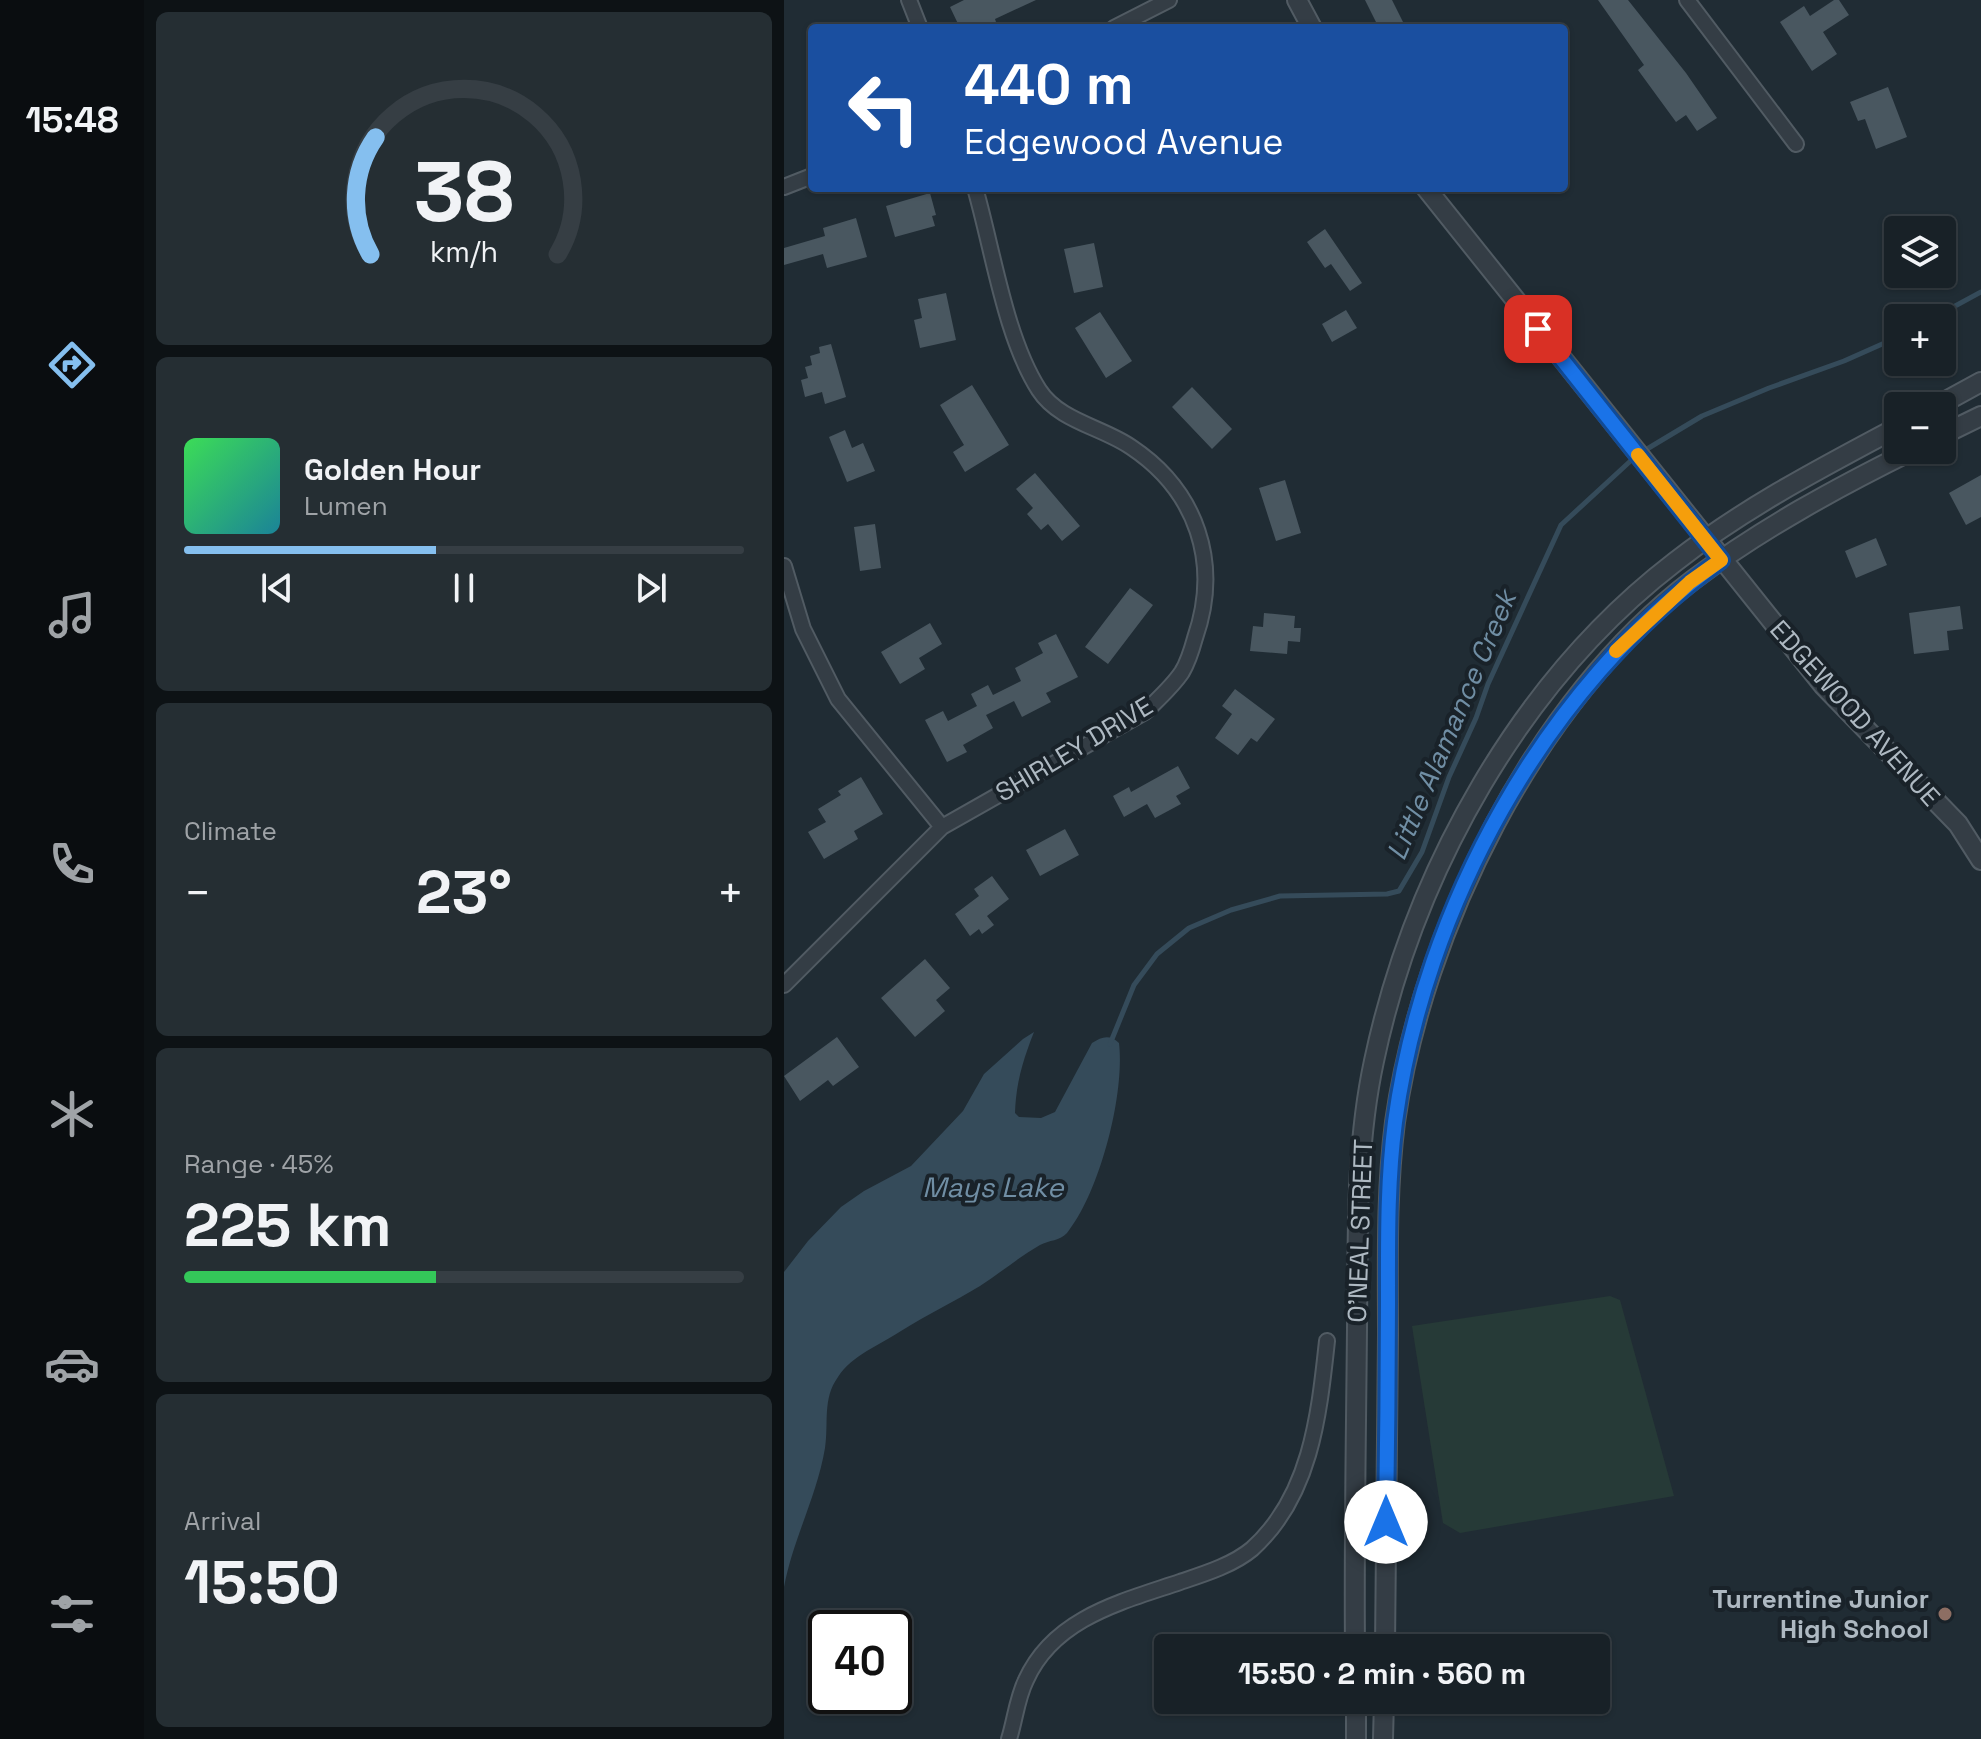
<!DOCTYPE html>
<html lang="en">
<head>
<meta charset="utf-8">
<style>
	:root { --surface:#182127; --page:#252e33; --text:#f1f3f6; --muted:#9fa3a7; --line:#363e44; --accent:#85bfef }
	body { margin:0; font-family:"Space Grotesk",sans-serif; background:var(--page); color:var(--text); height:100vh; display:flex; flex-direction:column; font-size:30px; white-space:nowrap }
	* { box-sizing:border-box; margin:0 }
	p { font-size:26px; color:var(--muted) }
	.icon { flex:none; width:44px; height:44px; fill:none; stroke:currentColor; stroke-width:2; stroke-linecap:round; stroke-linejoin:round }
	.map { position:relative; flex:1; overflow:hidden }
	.details { display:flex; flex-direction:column; gap:12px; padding:12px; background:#0d1215; width:640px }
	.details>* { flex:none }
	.hud { position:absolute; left:24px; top:24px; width:760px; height:168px; border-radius:8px; box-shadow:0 2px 6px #0004,0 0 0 2px var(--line); background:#1a4fa0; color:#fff; overflow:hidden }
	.fabs { position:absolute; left:1100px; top:216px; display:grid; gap:16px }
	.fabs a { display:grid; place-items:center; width:72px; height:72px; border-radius:8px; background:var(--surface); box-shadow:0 2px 6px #0004,0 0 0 2px var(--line); font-size:40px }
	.speed { position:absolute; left:24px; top:1610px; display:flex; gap:16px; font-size:40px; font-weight:700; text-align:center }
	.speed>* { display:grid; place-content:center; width:104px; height:104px; border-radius:50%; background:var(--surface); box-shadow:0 2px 6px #0004,0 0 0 2px var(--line); line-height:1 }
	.speed .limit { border:4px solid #111; border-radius:12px; background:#fff; color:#111 }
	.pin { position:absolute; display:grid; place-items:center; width:68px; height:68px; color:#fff; margin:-34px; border-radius:16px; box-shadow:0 4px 12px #0006 }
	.me { position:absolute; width:88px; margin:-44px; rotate:0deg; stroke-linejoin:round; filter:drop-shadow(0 0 6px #0008) }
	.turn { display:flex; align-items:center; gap:28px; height:168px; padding:0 24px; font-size:36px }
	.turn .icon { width:104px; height:104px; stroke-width:2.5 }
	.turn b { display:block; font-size:56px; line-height:68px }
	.big { font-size:60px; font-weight:700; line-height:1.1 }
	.details .widget { flex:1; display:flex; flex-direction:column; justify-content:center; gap:12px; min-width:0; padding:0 28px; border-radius:12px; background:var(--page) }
	.details .dial { align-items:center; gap:0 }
	.dial svg { height:208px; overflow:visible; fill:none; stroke:var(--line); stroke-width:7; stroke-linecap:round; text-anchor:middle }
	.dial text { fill:var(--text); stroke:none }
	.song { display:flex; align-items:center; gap:24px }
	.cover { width:96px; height:96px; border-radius:12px; background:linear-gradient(135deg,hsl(130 70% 55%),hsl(190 70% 35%)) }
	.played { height:8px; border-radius:4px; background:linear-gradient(90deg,var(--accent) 45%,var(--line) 45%) }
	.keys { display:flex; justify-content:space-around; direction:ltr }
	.heat { display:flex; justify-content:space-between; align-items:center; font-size:44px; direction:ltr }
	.charge { height:12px; border-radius:6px; background:linear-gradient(90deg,#34c759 45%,var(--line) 0) }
	.trip { position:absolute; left:370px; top:1634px; width:456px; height:80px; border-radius:8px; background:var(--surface); box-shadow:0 2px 6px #0004,0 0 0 2px var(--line); font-weight:700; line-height:80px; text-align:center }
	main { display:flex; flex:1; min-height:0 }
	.tab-bar { display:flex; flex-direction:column; width:144px; justify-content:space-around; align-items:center; background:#0a0d10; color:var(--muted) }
	.tab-bar .icon { width:56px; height:56px }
	.tab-bar .active { color:var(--accent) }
	.tab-bar b { font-size:36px; color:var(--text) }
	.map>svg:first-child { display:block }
	.green { fill:#263a37 }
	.water { fill:#354b5a }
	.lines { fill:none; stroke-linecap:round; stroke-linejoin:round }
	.stream { stroke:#354b5a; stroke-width:5 }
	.building { fill:#495760 }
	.minor-casing { stroke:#515b63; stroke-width:18 }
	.tertiary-casing { stroke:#515b63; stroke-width:22 }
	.minor { stroke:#343d45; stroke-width:14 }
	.tertiary { stroke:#343d45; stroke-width:18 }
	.route-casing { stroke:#114b97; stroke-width:20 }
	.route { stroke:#1a73e8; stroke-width:14 }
	.slow { stroke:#f59e0b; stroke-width:14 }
	.education-dot { fill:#8d6e63; stroke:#192229; stroke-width:3 }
	.labels { text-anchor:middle; stroke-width:8; stroke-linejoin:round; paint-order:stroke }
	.street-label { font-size:26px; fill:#aeb9c2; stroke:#192229 }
	.poi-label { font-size:26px; font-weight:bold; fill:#aeb9c2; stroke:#192229; text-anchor:end }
	.water-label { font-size:28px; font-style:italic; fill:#708ea4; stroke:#192229 }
</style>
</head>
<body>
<main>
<nav class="tab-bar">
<b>15:48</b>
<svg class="icon active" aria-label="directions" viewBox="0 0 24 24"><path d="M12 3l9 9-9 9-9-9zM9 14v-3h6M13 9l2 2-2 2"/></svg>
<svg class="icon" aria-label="music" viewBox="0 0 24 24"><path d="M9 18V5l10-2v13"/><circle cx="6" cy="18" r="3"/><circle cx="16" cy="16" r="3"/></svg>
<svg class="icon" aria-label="phone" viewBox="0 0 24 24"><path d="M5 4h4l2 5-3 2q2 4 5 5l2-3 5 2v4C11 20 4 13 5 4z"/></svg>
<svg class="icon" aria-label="climate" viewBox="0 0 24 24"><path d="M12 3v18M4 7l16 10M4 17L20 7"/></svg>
<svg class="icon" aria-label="car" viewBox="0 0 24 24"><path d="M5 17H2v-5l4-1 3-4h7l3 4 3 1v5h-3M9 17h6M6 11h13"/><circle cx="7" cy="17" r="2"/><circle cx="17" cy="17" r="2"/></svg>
<svg class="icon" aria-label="filters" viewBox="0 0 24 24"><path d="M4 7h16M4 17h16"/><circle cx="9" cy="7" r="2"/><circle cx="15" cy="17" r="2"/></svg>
</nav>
<section class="details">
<div class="widget dial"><svg viewBox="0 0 100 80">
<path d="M14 69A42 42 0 1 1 86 69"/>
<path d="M14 69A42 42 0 0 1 16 24" stroke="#85bfef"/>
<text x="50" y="56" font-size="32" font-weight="700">38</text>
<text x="50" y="72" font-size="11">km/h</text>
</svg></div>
<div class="widget">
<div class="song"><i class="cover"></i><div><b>Golden Hour</b><p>Lumen</p></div></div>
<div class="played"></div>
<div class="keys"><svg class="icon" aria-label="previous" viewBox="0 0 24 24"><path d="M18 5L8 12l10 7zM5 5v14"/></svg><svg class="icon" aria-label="pause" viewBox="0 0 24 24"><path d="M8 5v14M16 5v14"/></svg><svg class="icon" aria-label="next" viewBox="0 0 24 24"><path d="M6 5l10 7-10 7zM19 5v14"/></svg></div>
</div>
<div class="widget"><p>Climate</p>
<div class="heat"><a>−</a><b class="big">23°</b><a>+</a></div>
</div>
<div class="widget"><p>Range · 45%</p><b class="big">225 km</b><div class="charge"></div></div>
<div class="widget"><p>Arrival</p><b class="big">15:50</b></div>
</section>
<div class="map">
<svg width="1197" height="1739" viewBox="0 0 1197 1739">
	<rect width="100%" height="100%" fill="#202c34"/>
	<!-- green -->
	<path class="green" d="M 826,1296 L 836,1300 L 890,1496 L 676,1533 L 659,1523 L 628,1326 Z"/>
	<!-- water -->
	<path class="water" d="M 250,1032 C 239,1060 232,1083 231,1113 L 235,1117 L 257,1118 L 271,1112 L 308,1043 C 318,1037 325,1034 335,1043 C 341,1094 316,1192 283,1233 C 276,1241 265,1240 256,1245 C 235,1257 216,1273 196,1286 C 170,1302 142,1315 117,1331 C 96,1345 68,1355 54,1377 C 38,1399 45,1423 41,1448 C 33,1496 9,1539 0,1587 L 0,1272 L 24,1241 L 57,1207 L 80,1191 L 127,1166 L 179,1111 L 200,1074 L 239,1039 Z"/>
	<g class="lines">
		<!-- stream -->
		<path class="stream" d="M 1149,318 L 1197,292
			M 326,1044 L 350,985 L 373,954 L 405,928 L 447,910 L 496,896 L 603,894 L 615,891 L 638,852 L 665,777 L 692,718 L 704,684 L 777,525 L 853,455 L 918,416 L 985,388 L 1060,361 L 1114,337"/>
	</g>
	<!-- building -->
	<path class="building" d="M 180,0 L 252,0 L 211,19 L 213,25 L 206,28 L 176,28 L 166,7 Z
		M 581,0 L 608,0 L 622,28 L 595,28 Z
		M 814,0 L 844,0 L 902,73 L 933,118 L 913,131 L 902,115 L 892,122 L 854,70 L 860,65 Z
		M 1050,0 L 1055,0 L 1065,15 L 1039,32 L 1053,54 L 1028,71 L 996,22 L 1020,6 L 1026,16 Z
		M 1104,87 L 1123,137 L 1092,149 L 1081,119 L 1074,121 L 1066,102 Z
		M 146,193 L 152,215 L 148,216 L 151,226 L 111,237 L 102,206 Z
		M 72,218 L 83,257 L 43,268 L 39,254 L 0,265 L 0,248 L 41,236 L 39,228 Z
		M 541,229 L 578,283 L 566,291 L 547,264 L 541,268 L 523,242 Z
		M 310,243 L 319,287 L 290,293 L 280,249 Z
		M 162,293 L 172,340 L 136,348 L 130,320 L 138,318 L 134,299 Z
		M 562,310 L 573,328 L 548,342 L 538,324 Z
		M 316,312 L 348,361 L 322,378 L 291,328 Z
		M 47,344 L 62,397 L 41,404 L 38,392 L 21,397 L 17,380 L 24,378 L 21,367 L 28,365 L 26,356 L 36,353 L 35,347 Z
		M 188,385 L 225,445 L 181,472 L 169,452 L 180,445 L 156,405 Z
		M 408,387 L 448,429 L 428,449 L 388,407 Z
		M 61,430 L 68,448 L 79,443 L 91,471 L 63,482 L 45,437 Z
		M 251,473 L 296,526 L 278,541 L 264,524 L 257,530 L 243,514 L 249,508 L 232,489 Z
		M 1197,475 L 1197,517 L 1182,525 L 1165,493 Z
		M 501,480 L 517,533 L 492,541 L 475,488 Z
		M 91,524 L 97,568 L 76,571 L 70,527 Z
		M 1092,538 L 1103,565 L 1072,578 L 1061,551 Z
		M 346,588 L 369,605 L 324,664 L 301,647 Z
		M 1176,606 L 1179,629 L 1163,631 L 1165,650 L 1130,654 L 1125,613 Z
		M 480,613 L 511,616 L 510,628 L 517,628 L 516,642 L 504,641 L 503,654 L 466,651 L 469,626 L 479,627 Z
		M 146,623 L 158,644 L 135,658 L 141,669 L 116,684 L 97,652 Z
		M 272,634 L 294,677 L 262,693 L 267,702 L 238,717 L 230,701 L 202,715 L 209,728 L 179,745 L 183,752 L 163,762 L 141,720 L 159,711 L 164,721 L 193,706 L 187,694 L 204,685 L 209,695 L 237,681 L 231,668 L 259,653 L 254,643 Z
		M 451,689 L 491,719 L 473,742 L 467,738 L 454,755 L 431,738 L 448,714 L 438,706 Z
		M 394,766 L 406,788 L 392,796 L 397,804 L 371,818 L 363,804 L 340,817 L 329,796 L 345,787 L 347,792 Z
		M 77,777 L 99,814 L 70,831 L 74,839 L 40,859 L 24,832 L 42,822 L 34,809 L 57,795 L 54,791 Z
		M 281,829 L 295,855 L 256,876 L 242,850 Z
		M 208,876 L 225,899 L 203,916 L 210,925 L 198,934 L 195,929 L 186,936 L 171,914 L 195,896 L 190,889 Z
		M 141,959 L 166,988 L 152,1000 L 161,1011 L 131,1037 L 97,998 Z
		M 53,1037 L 75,1067 L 49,1086 L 44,1080 L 16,1101 L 0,1076 Z"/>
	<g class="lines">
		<defs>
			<path id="minor" d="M 125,0 L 136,28
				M 903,0 L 1012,144
				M 330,28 L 385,0
				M 0,187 L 28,176
				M 0,566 L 19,629 L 54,699 L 158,827
				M 0,985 L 158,827 L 361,712 C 374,699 388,687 398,672 C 404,662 408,649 411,638 C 437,563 413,491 347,447 C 318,427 275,421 255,390 C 221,337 209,250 191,188
				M 225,1739 C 231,1720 233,1698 242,1680 C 270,1618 337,1602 396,1582 C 420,1574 449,1565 468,1549 C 527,1496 535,1415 543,1341"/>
			<path id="tertiary" d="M 513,0 L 528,28
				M 642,188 L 1039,685 L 1174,824 L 1197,860
				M 1153,406 L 1197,382
				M 1158,435 L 1197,416
				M 571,1648 C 570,1542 572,1435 573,1329 C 574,1240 571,1149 590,1061 C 630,872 736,681 891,562 C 960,508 1037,468 1114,427
				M 601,1648 C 602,1544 603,1440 604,1335 C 604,1264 602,1193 611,1122 C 638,930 752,699 909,580 C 977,529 1052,488 1129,450
				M 572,1700 L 572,1739
				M 599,1739 L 600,1700"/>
		</defs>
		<!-- minor casing -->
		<use href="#minor" class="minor-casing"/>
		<!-- tertiary casing -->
		<use href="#tertiary" class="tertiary-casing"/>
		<!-- minor -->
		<use href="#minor" class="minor"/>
		<!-- tertiary -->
		<use href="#tertiary" class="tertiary"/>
	</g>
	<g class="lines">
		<defs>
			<path id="route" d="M 602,1522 C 603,1449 604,1377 604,1304 C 604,1243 603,1183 611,1122 C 640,909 760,686 937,560 L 754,329"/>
		</defs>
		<!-- route casing -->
		<use href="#route" class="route-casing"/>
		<!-- route -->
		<use href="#route" class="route"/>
		<!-- slow -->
		<path class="slow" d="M 832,651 L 906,582 L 937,560 L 854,455"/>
	</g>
	<!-- markers -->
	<circle class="education-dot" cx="1161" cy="1614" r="8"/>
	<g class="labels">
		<!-- street labels -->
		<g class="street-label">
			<text transform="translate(1071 713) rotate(48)" y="9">EDGEWOOD AVENUE</text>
			<text transform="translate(290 749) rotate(-31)" y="9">SHIRLEY DRIVE</text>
			<text transform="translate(576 1231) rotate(-88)" y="9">O'NEAL STREET</text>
		</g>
		<!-- poi labels -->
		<g class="poi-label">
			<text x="1145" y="1608">Turrentine Junior<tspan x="1145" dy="30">High School</tspan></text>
		</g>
		<!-- water labels -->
		<g class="water-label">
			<text transform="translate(667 725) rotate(-67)" y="10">Little Alamance Creek</text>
			<text x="209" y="1197">Mays Lake</text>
		</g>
	</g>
</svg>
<div class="fabs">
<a><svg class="icon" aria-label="layers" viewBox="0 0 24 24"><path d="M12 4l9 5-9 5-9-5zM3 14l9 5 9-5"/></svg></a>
<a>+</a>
<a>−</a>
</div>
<div class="speed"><div class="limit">40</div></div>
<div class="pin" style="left:754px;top:329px;background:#d93025"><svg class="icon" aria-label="arrive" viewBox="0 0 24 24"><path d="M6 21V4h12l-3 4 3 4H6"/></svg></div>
<svg class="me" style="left:602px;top:1522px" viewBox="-20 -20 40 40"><circle r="19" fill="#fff"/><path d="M0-13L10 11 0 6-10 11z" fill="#1a73e8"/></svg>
<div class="trip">15:50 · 2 min · 560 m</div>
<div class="hud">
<div class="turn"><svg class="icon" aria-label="left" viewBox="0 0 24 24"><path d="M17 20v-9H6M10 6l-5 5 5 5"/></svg><div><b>440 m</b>Edgewood Avenue</div></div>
</div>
</div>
</main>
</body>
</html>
